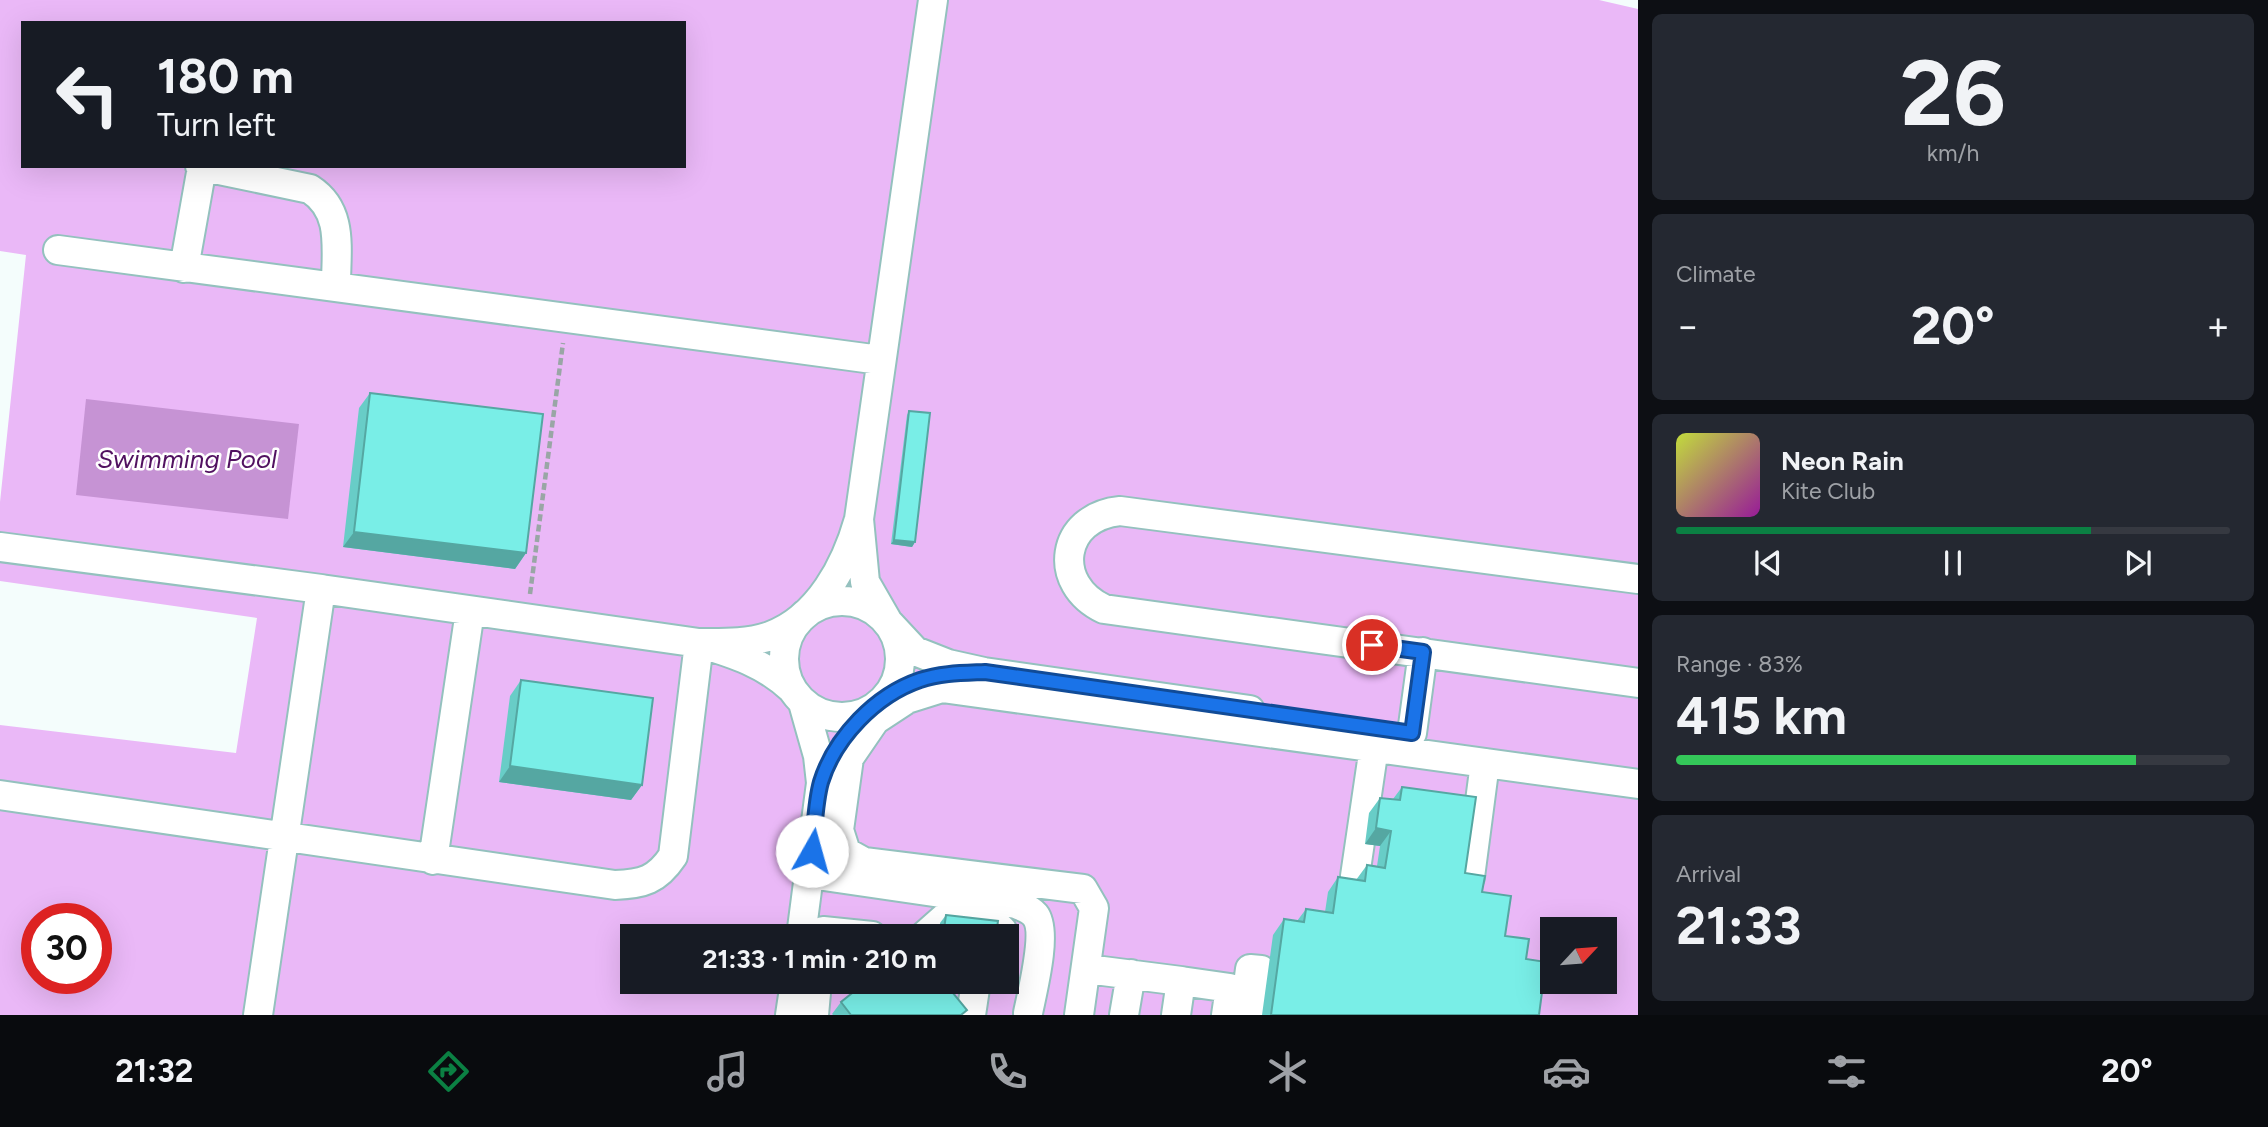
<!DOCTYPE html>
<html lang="en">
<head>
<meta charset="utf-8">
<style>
	:root { --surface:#171b24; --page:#242831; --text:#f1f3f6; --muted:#9ea1a6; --line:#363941; --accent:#0b8043 }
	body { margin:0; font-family:Figtree,sans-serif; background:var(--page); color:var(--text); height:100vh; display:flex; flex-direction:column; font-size:26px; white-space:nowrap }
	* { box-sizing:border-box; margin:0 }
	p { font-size:23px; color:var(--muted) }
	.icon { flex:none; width:38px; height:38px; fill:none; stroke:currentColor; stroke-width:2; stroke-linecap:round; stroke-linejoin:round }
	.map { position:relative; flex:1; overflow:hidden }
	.sheet { display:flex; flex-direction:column; gap:14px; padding:14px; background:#0d0f14; width:630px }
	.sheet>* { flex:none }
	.top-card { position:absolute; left:21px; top:21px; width:665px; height:147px; border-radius:0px; box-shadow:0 7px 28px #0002; background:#171b24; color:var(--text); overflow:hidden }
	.needle { width:46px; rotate:64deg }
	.buttons { position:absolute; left:1540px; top:917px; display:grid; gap:14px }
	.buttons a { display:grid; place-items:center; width:77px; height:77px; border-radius:0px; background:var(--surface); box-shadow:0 7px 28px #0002; font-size:35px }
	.speed { position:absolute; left:21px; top:903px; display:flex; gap:14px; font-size:35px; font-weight:700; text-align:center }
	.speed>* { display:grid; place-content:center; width:91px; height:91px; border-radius:50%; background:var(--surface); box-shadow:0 7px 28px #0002; line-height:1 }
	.speed .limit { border:10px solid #d22; background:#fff; color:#111 }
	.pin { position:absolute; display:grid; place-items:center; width:60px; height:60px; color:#fff; margin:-30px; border:4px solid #fff; border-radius:50%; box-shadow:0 2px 7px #0007 }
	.me { position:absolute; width:77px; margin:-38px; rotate:7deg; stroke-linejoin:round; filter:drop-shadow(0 0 5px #0008) }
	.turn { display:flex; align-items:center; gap:24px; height:147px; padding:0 21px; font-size:32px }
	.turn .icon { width:91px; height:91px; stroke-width:2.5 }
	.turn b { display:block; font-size:49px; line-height:60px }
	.big { font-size:52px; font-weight:700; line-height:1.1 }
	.sheet .tile { flex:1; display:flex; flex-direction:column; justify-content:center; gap:10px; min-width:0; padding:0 24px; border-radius:10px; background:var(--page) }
	.sheet .dial { align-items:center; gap:0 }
	.dial b { font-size:91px; line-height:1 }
	.song { display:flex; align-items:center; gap:21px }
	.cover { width:84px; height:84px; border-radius:10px; background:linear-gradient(135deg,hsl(70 70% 55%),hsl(300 70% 35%)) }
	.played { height:7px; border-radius:4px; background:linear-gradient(90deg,var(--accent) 75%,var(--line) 75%) }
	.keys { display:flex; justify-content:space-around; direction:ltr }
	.heat { display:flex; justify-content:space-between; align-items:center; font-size:38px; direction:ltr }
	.charge { height:10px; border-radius:5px; background:linear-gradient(90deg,#34c759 83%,var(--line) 0) }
	.trip { position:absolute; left:620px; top:924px; width:399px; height:70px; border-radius:0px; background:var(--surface); box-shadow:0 7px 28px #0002; font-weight:700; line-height:70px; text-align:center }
	.tabs { display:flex; height:112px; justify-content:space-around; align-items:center; background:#090b0e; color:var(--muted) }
	.tabs .icon { width:49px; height:49px }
	.tabs .current { color:var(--accent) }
	.tabs b { font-size:32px; color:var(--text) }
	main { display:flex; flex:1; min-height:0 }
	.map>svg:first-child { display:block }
	.green { fill:#eab8f7; fill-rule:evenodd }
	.water { fill:#c693d4 }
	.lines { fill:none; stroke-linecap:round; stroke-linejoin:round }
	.minor-casing { stroke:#94c1be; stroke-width:32 }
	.path { stroke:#99a6a5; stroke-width:4.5; stroke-dasharray:7 3.5; stroke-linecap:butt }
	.minor { stroke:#fff; stroke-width:28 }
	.wall { fill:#68cdc7 }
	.shaded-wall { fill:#55a7a2 }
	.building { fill:#79eee7; stroke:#55a7a2; stroke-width:2 }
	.route-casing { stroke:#114b97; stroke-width:18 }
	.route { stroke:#1a73e8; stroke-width:12 }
	.labels { text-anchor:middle; stroke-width:5; stroke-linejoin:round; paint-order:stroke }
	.water-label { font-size:26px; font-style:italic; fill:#511160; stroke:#fff }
</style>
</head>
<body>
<main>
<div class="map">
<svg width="1638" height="1015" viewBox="0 0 1638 1015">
	<rect width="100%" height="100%" fill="#f4fdfc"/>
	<!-- green -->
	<path class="green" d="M 0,0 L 1599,0 L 1638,9 L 1638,1015 L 0,1015 L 0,725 L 236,753 L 257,618 L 0,581 L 0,502 L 26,255 L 0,251 ZM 23,23 L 684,23 L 684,166 L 23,166 ZM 37,919 L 96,919 L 96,978 L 37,978 ZM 1552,929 L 1605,929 L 1605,982 L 1552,982 ZM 632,936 L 1006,936 L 1006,982 L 632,982 Z"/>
	<!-- water -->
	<path class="water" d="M 86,399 L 299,424 L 288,519 L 76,495 Z"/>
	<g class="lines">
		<defs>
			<path id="minor" d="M 200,166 L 310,189 C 344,211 336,249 336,286
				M 58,250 L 880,360
				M 184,268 L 202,167
				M 859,519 L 865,582 L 888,622 L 915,651 L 948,664 L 984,672 L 1250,710
				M 0,547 L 321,589 L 258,1015
				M 1638,579 L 1120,511 C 1060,517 1051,584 1104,609 L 1638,683
				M 321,589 L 699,643 C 735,654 764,663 792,689
				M784 659a58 58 0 1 1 116 0a58 58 0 1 1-116 0Z
				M 699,643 C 723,643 747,644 770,636 C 819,618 846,565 859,519 L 933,0
				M 1412,733 L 1423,652
				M 0,795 L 615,885 C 643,884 657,880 673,856 L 699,643
				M 433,860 L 470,611
				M 810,874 L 1016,904 C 1023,907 1030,909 1035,915 C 1048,931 1032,993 1028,1013
				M 1355,876 L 1374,747
				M 1470,877 L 1485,763
				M 801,936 L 821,783 L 818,756 L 803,703
				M 822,936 L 823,931 L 872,936
				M 924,936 L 950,913 L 988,917 L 1002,930 L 1001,936
				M 1087,969 L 1181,981 L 1176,1015
				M 1181,981 L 1230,988 L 1226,1015
				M 790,1015 L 795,982
				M 814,1015 L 817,982
				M 971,1015 L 976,982
				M 1079,1015 L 1094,908 L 1083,889 L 864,862 L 846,852 L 839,830 L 849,758 L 875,720 L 907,699 L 942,688 L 1638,784
				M 1124,1015 L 1131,974
				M 1244,1015 L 1250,969 L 1261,970 L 1255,1015"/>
		</defs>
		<!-- minor casing -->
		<use href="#minor" class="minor-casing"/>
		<!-- path -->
		<path class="path" d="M 530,594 L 563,343"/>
		<!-- minor -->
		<use href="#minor" class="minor"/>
	</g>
	<!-- wall -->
	<path class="wall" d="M 370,393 L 526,553 L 515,569 L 343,547 L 359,408 Z
		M 909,411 L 915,542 L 912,547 L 891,544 L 907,415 Z
		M 521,680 L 642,785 L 631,800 L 499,782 L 510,696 Z
		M 1402,787 L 1465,873 L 1482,892 L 1505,936 L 1526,959 L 1539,1015 L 1262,1015 L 1273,935 L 1284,919 L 1297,921 L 1306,909 L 1325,912 L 1328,892 L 1338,877 L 1356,880 L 1367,865 L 1377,866 L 1380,846 L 1365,844 L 1369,813 L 1380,798 L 1393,799 Z
		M 946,915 L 996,936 L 939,936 L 940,923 Z
		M 841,1002 L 963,1015 L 833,1015 L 832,1014 Z"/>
	<!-- shaded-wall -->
	<path class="shaded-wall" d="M 354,532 L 526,553 L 515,569 L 343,547 Z
		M 894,540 L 915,542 L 912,547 L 891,544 Z
		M 510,766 L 642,785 L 631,800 L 499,782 Z
		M 1376,828 L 1391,831 L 1380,846 L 1365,844 Z"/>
	<!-- building -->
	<path class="building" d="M 370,393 L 543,414 L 526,553 L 354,532 Z
		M 909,411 L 930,413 L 915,542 L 894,540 Z
		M 521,680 L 653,698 L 642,785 L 510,766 Z
		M 1402,787 L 1476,797 L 1465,873 L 1485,876 L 1482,892 L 1511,896 L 1505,936 L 1529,939 L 1526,959 L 1546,962 L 1539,1015 L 1271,1015 L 1284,919 L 1304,922 L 1306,909 L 1333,913 L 1338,877 L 1365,881 L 1367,865 L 1385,868 L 1391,831 L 1376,828 L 1380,798 L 1400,800 Z
		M 946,915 L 998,921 L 996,936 L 943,936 Z
		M 866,982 L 944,982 L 967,1010 L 961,1015 L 851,1015 L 841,1002 Z"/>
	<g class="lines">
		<defs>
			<path id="route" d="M 812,851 C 815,829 815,803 821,782 C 835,737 876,695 920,680 C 941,673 963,673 985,672 L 1412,733 L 1423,652 L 1372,645"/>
		</defs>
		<!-- route casing -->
		<use href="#route" class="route-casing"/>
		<!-- route -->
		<use href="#route" class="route"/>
	</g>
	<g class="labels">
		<!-- water labels -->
		<g class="water-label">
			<text x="187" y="468">Swimming Pool</text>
		</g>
	</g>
</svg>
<div class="buttons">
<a><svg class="needle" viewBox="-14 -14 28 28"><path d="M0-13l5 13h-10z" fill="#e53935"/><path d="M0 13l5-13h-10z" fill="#9ea1a6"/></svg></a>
</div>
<div class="speed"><div class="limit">30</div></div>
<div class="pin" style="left:1372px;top:645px;background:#d93025"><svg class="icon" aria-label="arrive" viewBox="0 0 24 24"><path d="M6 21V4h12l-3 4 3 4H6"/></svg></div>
<svg class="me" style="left:812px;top:851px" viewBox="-20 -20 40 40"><circle r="19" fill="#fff"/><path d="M0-13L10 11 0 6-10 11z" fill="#1a73e8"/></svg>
<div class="trip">21:33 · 1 min · 210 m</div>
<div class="top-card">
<div class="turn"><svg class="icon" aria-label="left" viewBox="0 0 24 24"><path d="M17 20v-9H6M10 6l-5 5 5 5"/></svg><div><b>180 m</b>Turn left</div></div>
</div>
</div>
<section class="sheet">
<div class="tile dial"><b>26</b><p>km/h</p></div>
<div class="tile"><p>Climate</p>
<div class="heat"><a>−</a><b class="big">20°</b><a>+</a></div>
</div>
<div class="tile">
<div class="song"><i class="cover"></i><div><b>Neon Rain</b><p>Kite Club</p></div></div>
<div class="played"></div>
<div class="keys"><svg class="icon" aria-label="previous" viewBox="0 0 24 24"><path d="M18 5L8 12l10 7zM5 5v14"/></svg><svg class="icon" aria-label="pause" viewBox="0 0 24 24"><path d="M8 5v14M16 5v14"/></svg><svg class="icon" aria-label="next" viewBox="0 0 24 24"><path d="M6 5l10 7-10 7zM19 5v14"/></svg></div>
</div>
<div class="tile"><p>Range · 83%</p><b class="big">415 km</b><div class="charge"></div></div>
<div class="tile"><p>Arrival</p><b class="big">21:33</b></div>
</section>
</main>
<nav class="tabs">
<b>21:32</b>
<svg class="icon current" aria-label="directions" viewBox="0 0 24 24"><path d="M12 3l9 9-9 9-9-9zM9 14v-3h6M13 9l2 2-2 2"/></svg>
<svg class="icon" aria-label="music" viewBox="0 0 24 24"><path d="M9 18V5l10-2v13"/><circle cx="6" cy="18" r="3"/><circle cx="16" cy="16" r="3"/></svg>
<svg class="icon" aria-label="phone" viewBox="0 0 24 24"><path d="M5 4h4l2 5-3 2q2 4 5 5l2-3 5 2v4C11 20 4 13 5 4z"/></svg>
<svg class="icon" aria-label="climate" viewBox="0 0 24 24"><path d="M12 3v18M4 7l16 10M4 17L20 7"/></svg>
<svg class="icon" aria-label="car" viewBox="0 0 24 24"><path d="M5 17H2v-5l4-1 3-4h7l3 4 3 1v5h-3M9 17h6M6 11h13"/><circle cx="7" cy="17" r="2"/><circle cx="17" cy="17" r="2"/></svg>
<svg class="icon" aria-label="filters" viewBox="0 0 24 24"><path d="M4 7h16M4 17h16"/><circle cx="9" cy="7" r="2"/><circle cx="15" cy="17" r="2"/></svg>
<b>20°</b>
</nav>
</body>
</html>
